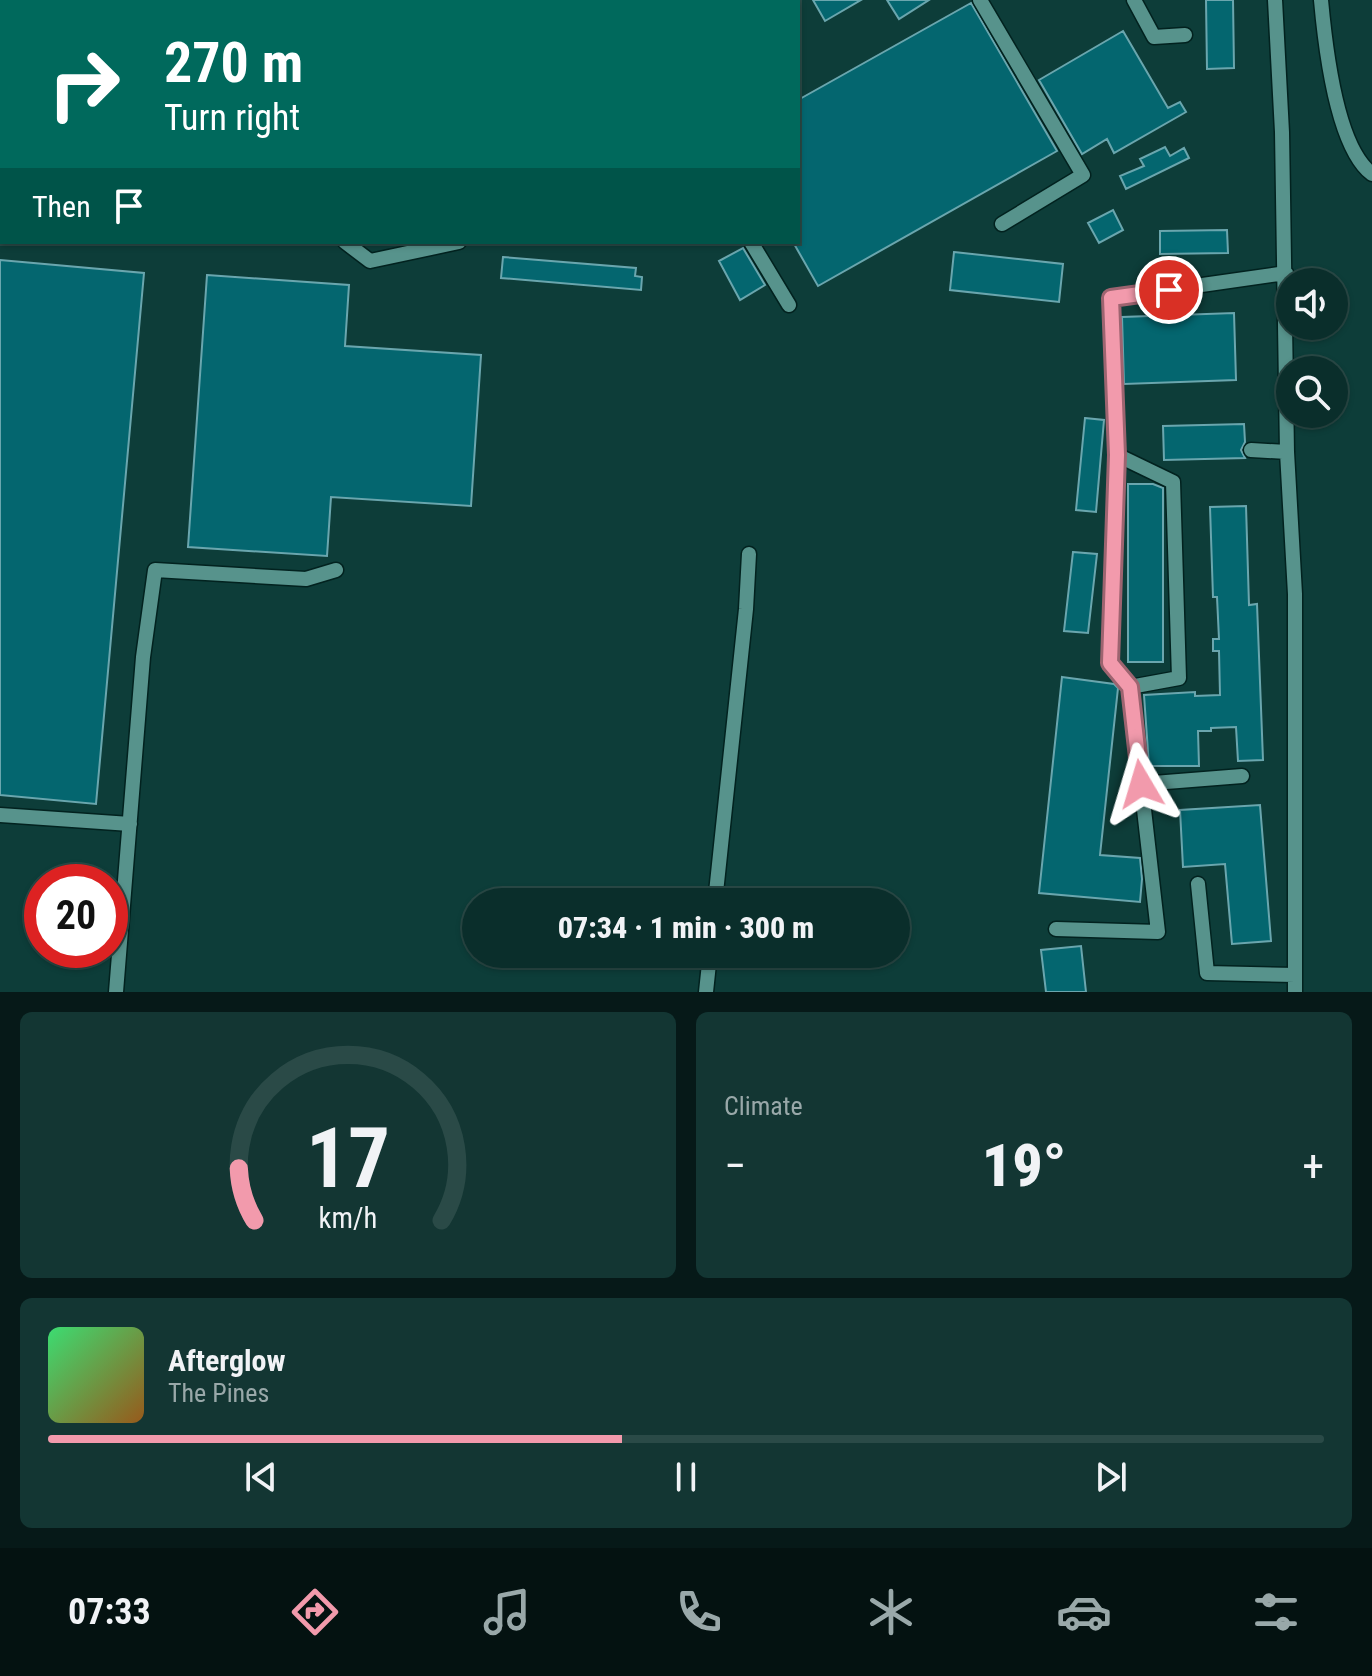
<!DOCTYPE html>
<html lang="en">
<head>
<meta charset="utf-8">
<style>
	:root { --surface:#0a2e2b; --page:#133633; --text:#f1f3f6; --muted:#99a8a9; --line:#2a4a47; --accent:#f29aac }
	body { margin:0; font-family:"Roboto Condensed",sans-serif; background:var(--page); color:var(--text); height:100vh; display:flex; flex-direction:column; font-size:30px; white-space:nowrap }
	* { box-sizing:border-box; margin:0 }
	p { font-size:26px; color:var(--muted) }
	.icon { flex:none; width:44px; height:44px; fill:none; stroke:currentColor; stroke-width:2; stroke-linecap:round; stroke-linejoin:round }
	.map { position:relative; height:992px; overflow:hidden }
	.drawer { display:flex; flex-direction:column; gap:20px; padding:20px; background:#061918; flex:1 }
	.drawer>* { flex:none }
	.top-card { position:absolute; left:0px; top:0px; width:800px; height:244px; box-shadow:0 2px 6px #0004,0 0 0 2px var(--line); background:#00695c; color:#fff; overflow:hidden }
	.controls { position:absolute; left:1276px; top:268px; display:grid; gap:16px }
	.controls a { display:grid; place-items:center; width:72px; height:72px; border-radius:50%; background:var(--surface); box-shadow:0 2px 6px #0004,0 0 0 2px var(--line); font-size:40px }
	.speed { position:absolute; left:24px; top:864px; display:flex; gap:16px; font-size:40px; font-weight:700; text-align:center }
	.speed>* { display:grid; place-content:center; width:104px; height:104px; border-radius:50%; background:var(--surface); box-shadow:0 2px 6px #0004,0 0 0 2px var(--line); line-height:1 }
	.speed .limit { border:12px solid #d22; background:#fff; color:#111 }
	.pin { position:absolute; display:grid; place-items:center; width:68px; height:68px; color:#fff; margin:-34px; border:4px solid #fff; border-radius:50%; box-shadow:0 2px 8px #0007 }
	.me { position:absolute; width:88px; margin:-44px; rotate:353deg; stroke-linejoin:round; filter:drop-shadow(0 0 6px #0008) }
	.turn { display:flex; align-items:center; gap:28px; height:168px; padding:0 32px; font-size:36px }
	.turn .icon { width:104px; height:104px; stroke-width:2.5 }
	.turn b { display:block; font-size:56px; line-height:68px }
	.then { display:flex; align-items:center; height:76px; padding:0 32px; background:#0003; gap:16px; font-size:30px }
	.big { font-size:60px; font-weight:800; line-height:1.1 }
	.drawer .tile { flex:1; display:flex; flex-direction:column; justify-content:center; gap:12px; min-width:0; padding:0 28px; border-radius:12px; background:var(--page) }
	.drawer .dial { align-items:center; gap:0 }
	.dial svg { height:208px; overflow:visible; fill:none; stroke:var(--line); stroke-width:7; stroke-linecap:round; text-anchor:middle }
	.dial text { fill:var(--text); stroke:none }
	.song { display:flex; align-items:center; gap:24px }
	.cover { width:96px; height:96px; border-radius:12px; background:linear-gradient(135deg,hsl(140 70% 55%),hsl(30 70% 35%)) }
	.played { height:8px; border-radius:4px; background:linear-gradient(90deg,var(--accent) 45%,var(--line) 45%) }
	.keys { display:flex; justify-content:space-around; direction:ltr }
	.heat { display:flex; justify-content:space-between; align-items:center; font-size:44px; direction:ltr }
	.drawer .tiles { flex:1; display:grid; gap:20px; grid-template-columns:1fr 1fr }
	.tile:last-child { grid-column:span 2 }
	.trip { position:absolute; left:462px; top:888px; width:448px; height:80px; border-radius:40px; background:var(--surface); box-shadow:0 2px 6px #0004,0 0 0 2px var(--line); font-weight:800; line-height:80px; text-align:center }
	.tabs { display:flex; height:128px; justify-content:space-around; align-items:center; background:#041211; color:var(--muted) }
	.tabs .icon { width:56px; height:56px }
	.tabs .active { color:var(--accent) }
	.tabs b { font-size:36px; color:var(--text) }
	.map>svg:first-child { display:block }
	.building { fill:#04666f; stroke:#6aa6ae; stroke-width:2 }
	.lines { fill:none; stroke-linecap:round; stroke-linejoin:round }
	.minor-casing { stroke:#02221f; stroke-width:17 }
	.minor { stroke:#57938c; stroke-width:14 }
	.rail { stroke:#9fc0bb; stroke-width:4; stroke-dasharray:16 8; stroke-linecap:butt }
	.route-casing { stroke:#9d6470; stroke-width:20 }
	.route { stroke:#f29aac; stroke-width:14 }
</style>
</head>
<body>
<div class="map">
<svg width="1372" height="992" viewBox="0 0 1372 992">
	<rect width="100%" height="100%" fill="#0d3d39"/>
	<!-- building -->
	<path class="building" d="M 813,0 L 861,0 L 825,21 Z
		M 887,0 L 929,0 L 899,19 Z
		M 1206,0 L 1233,0 L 1234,68 L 1207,69 Z
		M 971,3 L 1057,151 L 818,286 L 793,242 L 798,242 L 798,100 Z
		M 1123,31 L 1168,108 L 1180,102 L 1186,112 L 1114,153 L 1107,139 L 1082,154 L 1039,80 Z
		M 1165,147 L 1170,156 L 1184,148 L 1189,158 L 1126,189 L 1120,176 L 1144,166 L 1140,159 Z
		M 1113,210 L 1123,230 L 1099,243 L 1088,223 Z
		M 1227,230 L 1228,253 L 1160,254 L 1160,231 Z
		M 743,248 L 765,285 L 740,300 L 719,261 Z
		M 954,252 L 1063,264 L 1059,302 L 950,290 Z
		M 503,257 L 636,268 L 635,276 L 642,277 L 641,290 L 501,278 Z
		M 0,260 L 144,273 L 96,804 L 0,795 Z
		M 207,275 L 349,285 L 345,346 L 481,355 L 471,506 L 331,497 L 327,556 L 188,547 Z
		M 1234,313 L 1236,380 L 1124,384 L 1122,317 Z
		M 1085,418 L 1104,420 L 1096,512 L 1076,510 Z
		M 1244,424 L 1245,442 L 1241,450 L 1245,458 L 1164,460 L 1163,426 Z
		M 1128,484 L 1153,484 L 1163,488 L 1163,662 L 1128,662 Z
		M 1246,506 L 1249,605 L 1257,604 L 1263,760 L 1238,761 L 1236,727 L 1211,728 L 1211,731 L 1198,731 L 1199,766 L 1149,766 L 1144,695 L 1195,692 L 1195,696 L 1220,695 L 1219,651 L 1213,651 L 1213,639 L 1219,639 L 1217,597 L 1213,597 L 1210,507 Z
		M 1073,552 L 1097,554 L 1088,633 L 1064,631 Z
		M 1062,677 L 1114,684 L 1118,688 L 1100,855 L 1140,858 L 1142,879 L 1140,902 L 1039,893 Z
		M 1260,805 L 1271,941 L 1232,944 L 1225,864 L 1183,867 L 1180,810 Z
		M 1081,946 L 1086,992 L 1046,992 L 1041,950 Z"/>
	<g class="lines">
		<defs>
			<path id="minor" d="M 75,0 L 76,2
				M 173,0 L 173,2
				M 980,0 L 1083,175 L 1002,224
				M 1134,0 L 1154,37 L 1185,35
				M 1275,0 L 1282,132 L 1287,452 L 1295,594 L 1295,992
				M 1321,0 C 1325,44 1336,147 1372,174
				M 507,2 L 511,0
				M 0,76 L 2,75
				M 0,160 L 2,159
				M 345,242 L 370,261 L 459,242
				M 751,242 L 789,305
				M 1251,450 L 1287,452
				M 1117,455 L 1173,482 L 1179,678 L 1130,687
				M 1141,784 L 1242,776
				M 0,815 L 130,824
				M 1198,884 L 1207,973 L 1295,975
				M 715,902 L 746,609 L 749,554
				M 1056,929 L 1158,932 L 1130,687 L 1110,663 L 1117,455 L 1111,298 L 1286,273
				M 116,992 L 143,657 L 155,570 L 306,579 L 336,570
				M 706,992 L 710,954"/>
		</defs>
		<!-- minor casing -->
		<use href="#minor" class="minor-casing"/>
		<!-- minor -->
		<use href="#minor" class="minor"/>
		<!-- rail -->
		<path class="rail" d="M 0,208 L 2,208"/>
	</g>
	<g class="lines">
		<defs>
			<path id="route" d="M 1141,784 L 1130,687 L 1110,663 L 1117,455 L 1111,298 L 1169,290"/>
		</defs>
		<!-- route casing -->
		<use href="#route" class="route-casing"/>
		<!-- route -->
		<use href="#route" class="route"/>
	</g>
</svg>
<div class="controls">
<a><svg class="icon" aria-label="sound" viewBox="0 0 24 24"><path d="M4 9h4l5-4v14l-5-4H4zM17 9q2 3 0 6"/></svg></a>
<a><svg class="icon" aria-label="search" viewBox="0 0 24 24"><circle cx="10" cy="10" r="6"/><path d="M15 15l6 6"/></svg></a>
</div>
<div class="speed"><div class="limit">20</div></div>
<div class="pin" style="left:1169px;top:290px;background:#d93025"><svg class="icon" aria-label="arrive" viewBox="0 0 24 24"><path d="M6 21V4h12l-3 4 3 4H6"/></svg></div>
<svg class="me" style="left:1141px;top:784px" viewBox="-20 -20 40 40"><path d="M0-17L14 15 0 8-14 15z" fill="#f29aac" stroke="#fff" stroke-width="4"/></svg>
<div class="trip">07:34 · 1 min · 300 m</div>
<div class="top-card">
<div class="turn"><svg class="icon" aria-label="right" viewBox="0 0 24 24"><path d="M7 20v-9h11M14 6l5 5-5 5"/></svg><div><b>270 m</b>Turn right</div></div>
<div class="then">Then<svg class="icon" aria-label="arrive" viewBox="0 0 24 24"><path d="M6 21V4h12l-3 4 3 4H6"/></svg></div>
</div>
</div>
<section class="drawer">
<div class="tiles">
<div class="tile dial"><svg viewBox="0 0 100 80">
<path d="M14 69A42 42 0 1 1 86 69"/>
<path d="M14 69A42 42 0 0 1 8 49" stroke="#f29aac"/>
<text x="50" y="56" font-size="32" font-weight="700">17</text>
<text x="50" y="72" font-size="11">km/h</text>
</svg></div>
<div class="tile"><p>Climate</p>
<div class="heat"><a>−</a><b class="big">19°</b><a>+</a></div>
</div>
<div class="tile">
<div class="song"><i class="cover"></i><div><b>Afterglow</b><p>The Pines</p></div></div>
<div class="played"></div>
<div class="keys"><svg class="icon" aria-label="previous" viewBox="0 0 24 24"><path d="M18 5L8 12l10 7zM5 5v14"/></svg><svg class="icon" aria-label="pause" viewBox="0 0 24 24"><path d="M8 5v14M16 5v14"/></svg><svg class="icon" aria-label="next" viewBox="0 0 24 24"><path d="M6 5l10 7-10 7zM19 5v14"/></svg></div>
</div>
</div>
</section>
<nav class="tabs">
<b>07:33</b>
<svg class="icon active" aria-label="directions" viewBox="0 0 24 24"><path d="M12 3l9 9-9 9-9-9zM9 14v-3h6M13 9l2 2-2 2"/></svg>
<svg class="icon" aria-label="music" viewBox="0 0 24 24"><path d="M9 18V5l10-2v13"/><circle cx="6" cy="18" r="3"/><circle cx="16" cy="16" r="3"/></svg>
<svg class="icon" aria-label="phone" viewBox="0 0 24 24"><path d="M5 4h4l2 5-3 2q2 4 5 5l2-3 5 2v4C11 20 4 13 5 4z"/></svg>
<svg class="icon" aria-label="climate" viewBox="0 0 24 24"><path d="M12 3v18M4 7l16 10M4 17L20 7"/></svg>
<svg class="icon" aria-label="car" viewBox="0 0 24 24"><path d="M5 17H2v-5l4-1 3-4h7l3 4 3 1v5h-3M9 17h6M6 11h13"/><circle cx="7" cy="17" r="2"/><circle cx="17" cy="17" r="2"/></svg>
<svg class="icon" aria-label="filters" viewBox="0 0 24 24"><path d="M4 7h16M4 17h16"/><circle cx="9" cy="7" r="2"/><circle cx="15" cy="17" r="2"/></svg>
</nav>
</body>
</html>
